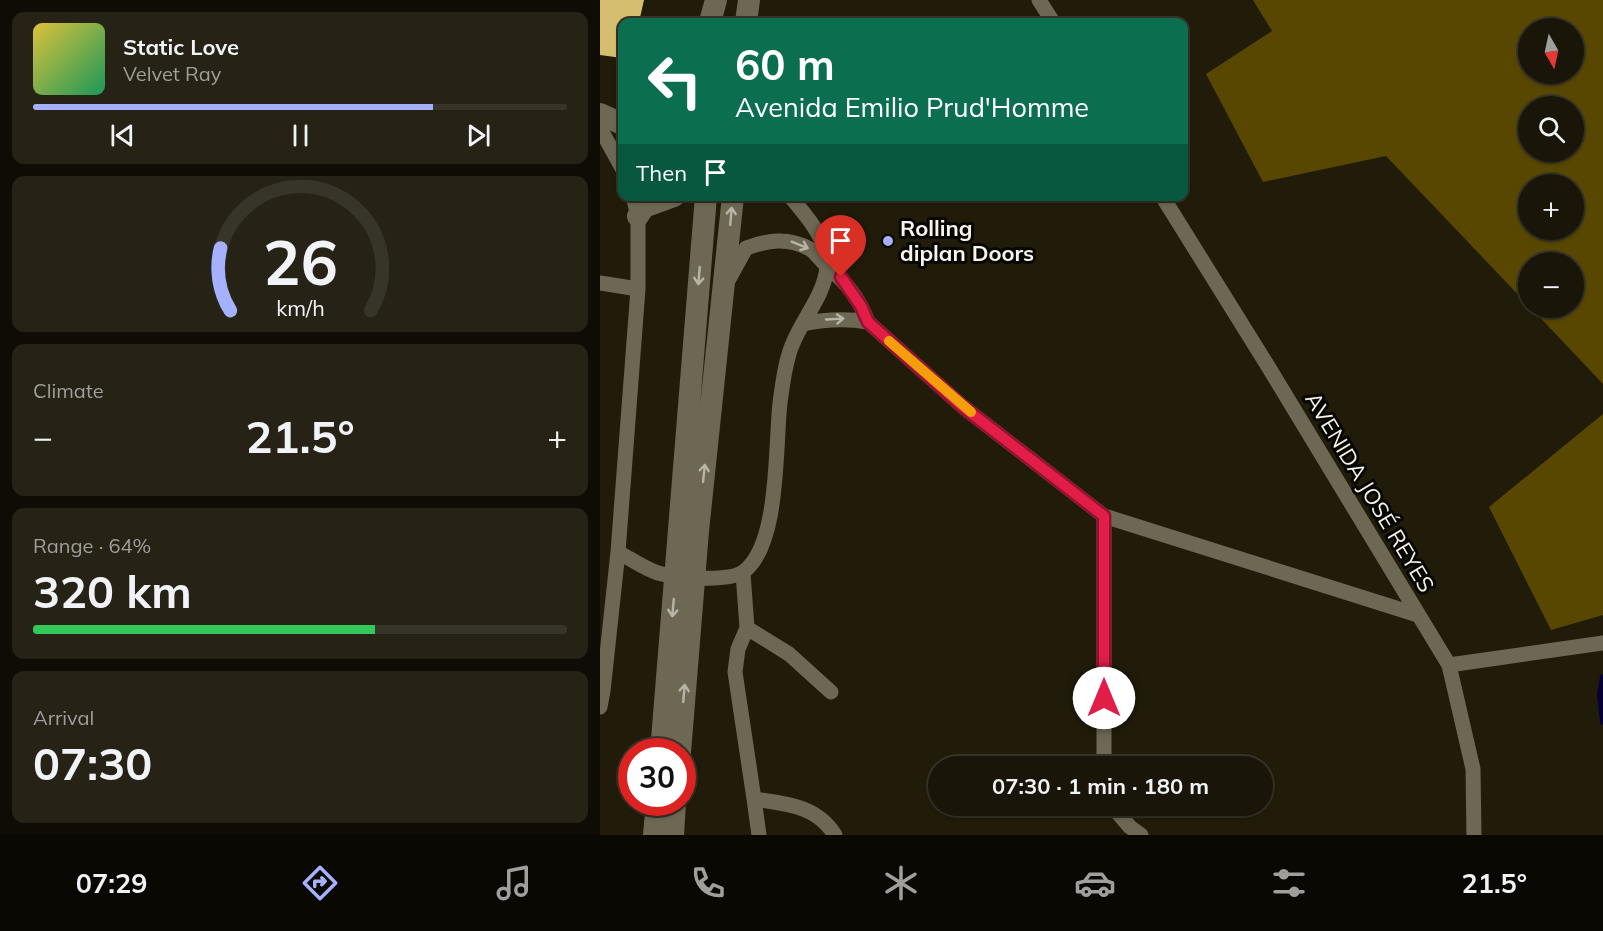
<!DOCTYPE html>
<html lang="en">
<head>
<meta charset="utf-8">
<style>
	:root { --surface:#191508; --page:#262216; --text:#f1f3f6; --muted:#9f9f9c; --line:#373429; --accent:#a5b1fc }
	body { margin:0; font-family:Mulish,sans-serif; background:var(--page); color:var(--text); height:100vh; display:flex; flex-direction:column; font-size:22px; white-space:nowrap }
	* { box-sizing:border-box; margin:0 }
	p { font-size:20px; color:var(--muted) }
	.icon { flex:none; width:33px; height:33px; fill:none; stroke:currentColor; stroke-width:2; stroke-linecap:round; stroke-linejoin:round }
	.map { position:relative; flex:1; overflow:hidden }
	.side { display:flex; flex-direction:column; gap:12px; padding:12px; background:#0e0c04; width:600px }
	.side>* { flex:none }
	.guide { position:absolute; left:18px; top:18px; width:570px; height:183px; border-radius:12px; box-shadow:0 2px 4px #0004,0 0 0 2px var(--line); background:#0b6e4f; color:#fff; overflow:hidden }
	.needle { width:39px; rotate:171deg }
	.fabs { position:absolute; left:918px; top:18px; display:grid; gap:12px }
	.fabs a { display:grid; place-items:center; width:66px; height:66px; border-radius:50%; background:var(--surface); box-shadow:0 2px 4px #0004,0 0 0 2px var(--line); font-size:30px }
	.speed { position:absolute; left:18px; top:738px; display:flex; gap:12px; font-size:30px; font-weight:700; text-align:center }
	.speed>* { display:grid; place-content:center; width:78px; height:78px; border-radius:50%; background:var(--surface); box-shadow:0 2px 4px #0004,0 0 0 2px var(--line); line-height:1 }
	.speed .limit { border:9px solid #d22; background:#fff; color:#111 }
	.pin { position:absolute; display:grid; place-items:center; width:51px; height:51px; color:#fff; margin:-62px -26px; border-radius:50% 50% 50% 0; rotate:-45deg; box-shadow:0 0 6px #0007 }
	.pin .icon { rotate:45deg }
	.me { position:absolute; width:66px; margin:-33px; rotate:0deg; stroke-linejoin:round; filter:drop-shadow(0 0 4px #0008) }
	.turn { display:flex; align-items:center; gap:21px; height:126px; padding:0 18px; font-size:27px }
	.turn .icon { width:78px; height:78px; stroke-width:2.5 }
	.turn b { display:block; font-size:42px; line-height:51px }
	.then { display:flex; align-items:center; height:57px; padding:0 18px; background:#0003; gap:12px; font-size:22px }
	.big { font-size:45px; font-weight:700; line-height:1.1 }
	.side .tile { flex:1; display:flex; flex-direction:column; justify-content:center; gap:9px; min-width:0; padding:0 21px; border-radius:12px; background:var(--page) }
	.side .dial { align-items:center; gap:0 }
	.dial svg { height:156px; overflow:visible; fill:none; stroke:var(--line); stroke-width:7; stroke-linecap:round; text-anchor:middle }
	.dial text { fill:var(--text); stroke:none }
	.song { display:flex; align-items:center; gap:18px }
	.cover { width:72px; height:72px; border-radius:9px; background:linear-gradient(135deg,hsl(50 70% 55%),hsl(150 70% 35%)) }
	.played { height:6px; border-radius:3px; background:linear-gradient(90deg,var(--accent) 75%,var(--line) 75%) }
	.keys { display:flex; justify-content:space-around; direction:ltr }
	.heat { display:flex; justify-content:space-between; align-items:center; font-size:33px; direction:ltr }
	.charge { height:9px; border-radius:4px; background:linear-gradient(90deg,#34c759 64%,var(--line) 0) }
	.trip { position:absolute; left:328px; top:756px; width:345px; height:60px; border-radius:30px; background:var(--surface); box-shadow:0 2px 4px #0004,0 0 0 2px var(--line); font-weight:700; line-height:60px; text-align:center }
	.menu { display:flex; height:96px; justify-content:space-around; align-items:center; background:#0a0803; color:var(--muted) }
	.menu .icon { width:42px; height:42px }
	.menu .current { color:var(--accent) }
	.menu b { font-size:27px; color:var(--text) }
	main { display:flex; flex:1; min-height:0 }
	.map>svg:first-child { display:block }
	.forest { fill:#574700; fill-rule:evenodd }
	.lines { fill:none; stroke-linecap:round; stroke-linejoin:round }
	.stream { stroke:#070034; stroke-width:6 }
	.building { fill:#d5be6f }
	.minor { stroke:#6d6854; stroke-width:15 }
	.secondary { stroke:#6d6854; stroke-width:22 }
	.oneway { stroke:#b9b5a6 }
	.route-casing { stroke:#92132f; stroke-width:15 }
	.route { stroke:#e11d48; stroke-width:10 }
	.slow { stroke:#f59e0b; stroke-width:10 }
	.poi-dot { fill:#a5b1fc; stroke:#080602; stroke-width:2 }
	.labels { text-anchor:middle; stroke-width:6; stroke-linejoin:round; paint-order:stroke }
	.poi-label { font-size:22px; font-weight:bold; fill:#f7f4e9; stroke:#080602; text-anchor:start }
	.street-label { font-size:22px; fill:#f7f4e9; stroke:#080602 }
</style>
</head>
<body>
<main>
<section class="side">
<div class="tile">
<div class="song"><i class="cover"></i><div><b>Static Love</b><p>Velvet Ray</p></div></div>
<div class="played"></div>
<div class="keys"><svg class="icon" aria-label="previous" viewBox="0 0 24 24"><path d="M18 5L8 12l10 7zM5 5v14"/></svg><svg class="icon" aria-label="pause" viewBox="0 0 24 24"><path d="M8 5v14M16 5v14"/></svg><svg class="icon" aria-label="next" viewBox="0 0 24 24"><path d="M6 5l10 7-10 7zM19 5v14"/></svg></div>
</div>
<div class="tile dial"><svg viewBox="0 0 100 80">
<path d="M14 69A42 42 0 1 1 86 69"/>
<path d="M14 69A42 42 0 0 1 9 37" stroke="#a5b1fc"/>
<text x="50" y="56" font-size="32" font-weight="700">26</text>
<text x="50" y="72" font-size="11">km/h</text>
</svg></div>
<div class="tile"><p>Climate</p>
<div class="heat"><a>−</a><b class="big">21.5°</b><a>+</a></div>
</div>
<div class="tile"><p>Range · 64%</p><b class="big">320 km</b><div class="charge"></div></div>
<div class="tile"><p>Arrival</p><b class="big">07:30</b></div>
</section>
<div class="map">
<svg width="1003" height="835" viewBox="0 0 1003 835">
	<rect width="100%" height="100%" fill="#211c0a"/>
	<!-- forest -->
	<path class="forest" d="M 653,0 L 1003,0 L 1003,384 L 931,308 L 974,308 L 974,262 L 928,262 L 928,305 L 786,156 L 663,182 L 606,74 L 672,31 ZM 928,28 L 974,28 L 974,74 L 928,74 ZM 928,106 L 974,106 L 974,152 L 928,152 ZM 928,184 L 974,184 L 974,230 L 928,230 Z
		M 1003,414 L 1003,615 L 951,630 L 889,507 Z"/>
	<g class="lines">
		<!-- stream -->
		<path class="stream" d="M 1003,677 L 1000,695 L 1003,722"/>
	</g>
	<!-- building -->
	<path class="building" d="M 0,0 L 44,0 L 39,22 L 22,22 L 22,58 L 0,55 Z"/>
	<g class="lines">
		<!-- minor -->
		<path class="minor" d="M 439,0 L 453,22
			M 0,128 L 22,168
			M 562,196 L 666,363 L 849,665 L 873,769 L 874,835
			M 129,279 L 146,248 C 168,240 188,237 210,249 C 216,253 221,261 227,266 C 247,284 258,296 268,322 L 362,406 L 504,516 L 818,615
			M 0,283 L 38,289
			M 203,324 C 226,319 245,318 268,322
			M 18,552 C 31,559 45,569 58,573 C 75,578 129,582 143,572 C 180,546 175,446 180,403 C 182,388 184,370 189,354 C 197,324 224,299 227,267 C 229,240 206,216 190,196
			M 143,573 L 147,628 L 189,654 L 231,692
			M 147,628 L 138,649 L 135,672 L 154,799 C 186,804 216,805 235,835
			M 849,665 L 1003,643
			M 0,707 L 3,691 L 18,552 L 38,289 L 38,216 L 33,196
			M 504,766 L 504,516
			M 154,799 L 159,835
			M 512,806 L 530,827 L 541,835"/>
		<!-- secondary -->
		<path class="secondary" d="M 110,22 L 116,0
			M 146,22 L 149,0
			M 0,114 L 22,124
			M 38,216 L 44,207 L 74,196
			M 61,752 L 106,196
			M 80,752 L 98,531 L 133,196
			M 54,835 L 57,802
			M 73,835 L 75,802"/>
	</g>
	<!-- one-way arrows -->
	<defs><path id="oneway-shaft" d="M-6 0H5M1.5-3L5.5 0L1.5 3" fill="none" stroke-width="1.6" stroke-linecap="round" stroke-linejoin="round" transform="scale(1.5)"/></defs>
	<g class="oneway">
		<use href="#oneway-shaft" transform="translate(131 216) rotate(-85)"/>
		<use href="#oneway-shaft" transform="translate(200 245) rotate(22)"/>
		<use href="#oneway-shaft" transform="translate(99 276) rotate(95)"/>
		<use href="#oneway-shaft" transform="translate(235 319) rotate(-3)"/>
		<use href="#oneway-shaft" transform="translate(104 473) rotate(-84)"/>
		<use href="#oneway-shaft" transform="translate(73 608) rotate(95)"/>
		<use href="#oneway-shaft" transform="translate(84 693) rotate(-85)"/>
	</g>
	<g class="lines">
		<defs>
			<path id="route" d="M 241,277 L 261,306 L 268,322 L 362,406 L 504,516 L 504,698"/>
		</defs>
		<!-- route casing -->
		<use href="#route" class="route-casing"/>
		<!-- route -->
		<use href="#route" class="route"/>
		<!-- slow -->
		<path class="slow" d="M 289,341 L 371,412"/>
	</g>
	<!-- markers -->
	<circle class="poi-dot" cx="288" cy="241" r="6"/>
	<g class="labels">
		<!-- poi labels -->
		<g class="poi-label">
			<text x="300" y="236">Rolling<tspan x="300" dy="25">diplan Doors</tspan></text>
		</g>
		<!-- street labels -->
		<g class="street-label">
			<text transform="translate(770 492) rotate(59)" y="8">AVENIDA JOSÉ REYES</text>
		</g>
	</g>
</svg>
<div class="fabs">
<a><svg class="needle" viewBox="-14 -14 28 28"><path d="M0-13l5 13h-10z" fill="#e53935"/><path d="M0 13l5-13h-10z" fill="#9f9f9c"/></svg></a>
<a><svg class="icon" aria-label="search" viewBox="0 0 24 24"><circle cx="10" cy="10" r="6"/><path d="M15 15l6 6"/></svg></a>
<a>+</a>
<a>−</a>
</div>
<div class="speed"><div class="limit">30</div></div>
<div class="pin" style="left:241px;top:277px;background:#d93025"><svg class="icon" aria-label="arrive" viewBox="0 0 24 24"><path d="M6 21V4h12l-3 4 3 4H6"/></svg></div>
<svg class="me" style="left:504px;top:698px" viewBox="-20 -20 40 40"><circle r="19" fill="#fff"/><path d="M0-13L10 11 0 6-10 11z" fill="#e11d48"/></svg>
<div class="trip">07:30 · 1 min · 180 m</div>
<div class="guide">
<div class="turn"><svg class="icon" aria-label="left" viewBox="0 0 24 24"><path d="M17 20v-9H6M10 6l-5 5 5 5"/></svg><div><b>60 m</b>Avenida Emilio Prud'Homme</div></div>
<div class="then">Then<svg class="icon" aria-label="arrive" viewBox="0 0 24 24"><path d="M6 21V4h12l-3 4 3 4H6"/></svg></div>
</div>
</div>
</main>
<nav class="menu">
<b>07:29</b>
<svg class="icon current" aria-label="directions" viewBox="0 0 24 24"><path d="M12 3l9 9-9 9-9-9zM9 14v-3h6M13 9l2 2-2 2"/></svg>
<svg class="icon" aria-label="music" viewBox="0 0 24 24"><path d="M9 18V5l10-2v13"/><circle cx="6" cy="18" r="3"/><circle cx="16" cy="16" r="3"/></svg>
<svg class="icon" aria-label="phone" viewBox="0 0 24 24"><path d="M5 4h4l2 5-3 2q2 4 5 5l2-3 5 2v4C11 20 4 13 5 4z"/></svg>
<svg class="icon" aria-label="climate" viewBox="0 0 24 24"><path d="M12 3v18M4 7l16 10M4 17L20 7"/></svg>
<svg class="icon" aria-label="car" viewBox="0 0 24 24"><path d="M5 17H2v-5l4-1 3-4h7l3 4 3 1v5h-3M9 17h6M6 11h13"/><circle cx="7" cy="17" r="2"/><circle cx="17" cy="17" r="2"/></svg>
<svg class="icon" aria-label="filters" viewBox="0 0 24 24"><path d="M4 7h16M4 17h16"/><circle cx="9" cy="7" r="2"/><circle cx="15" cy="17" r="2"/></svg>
<b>21.5°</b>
</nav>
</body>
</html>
